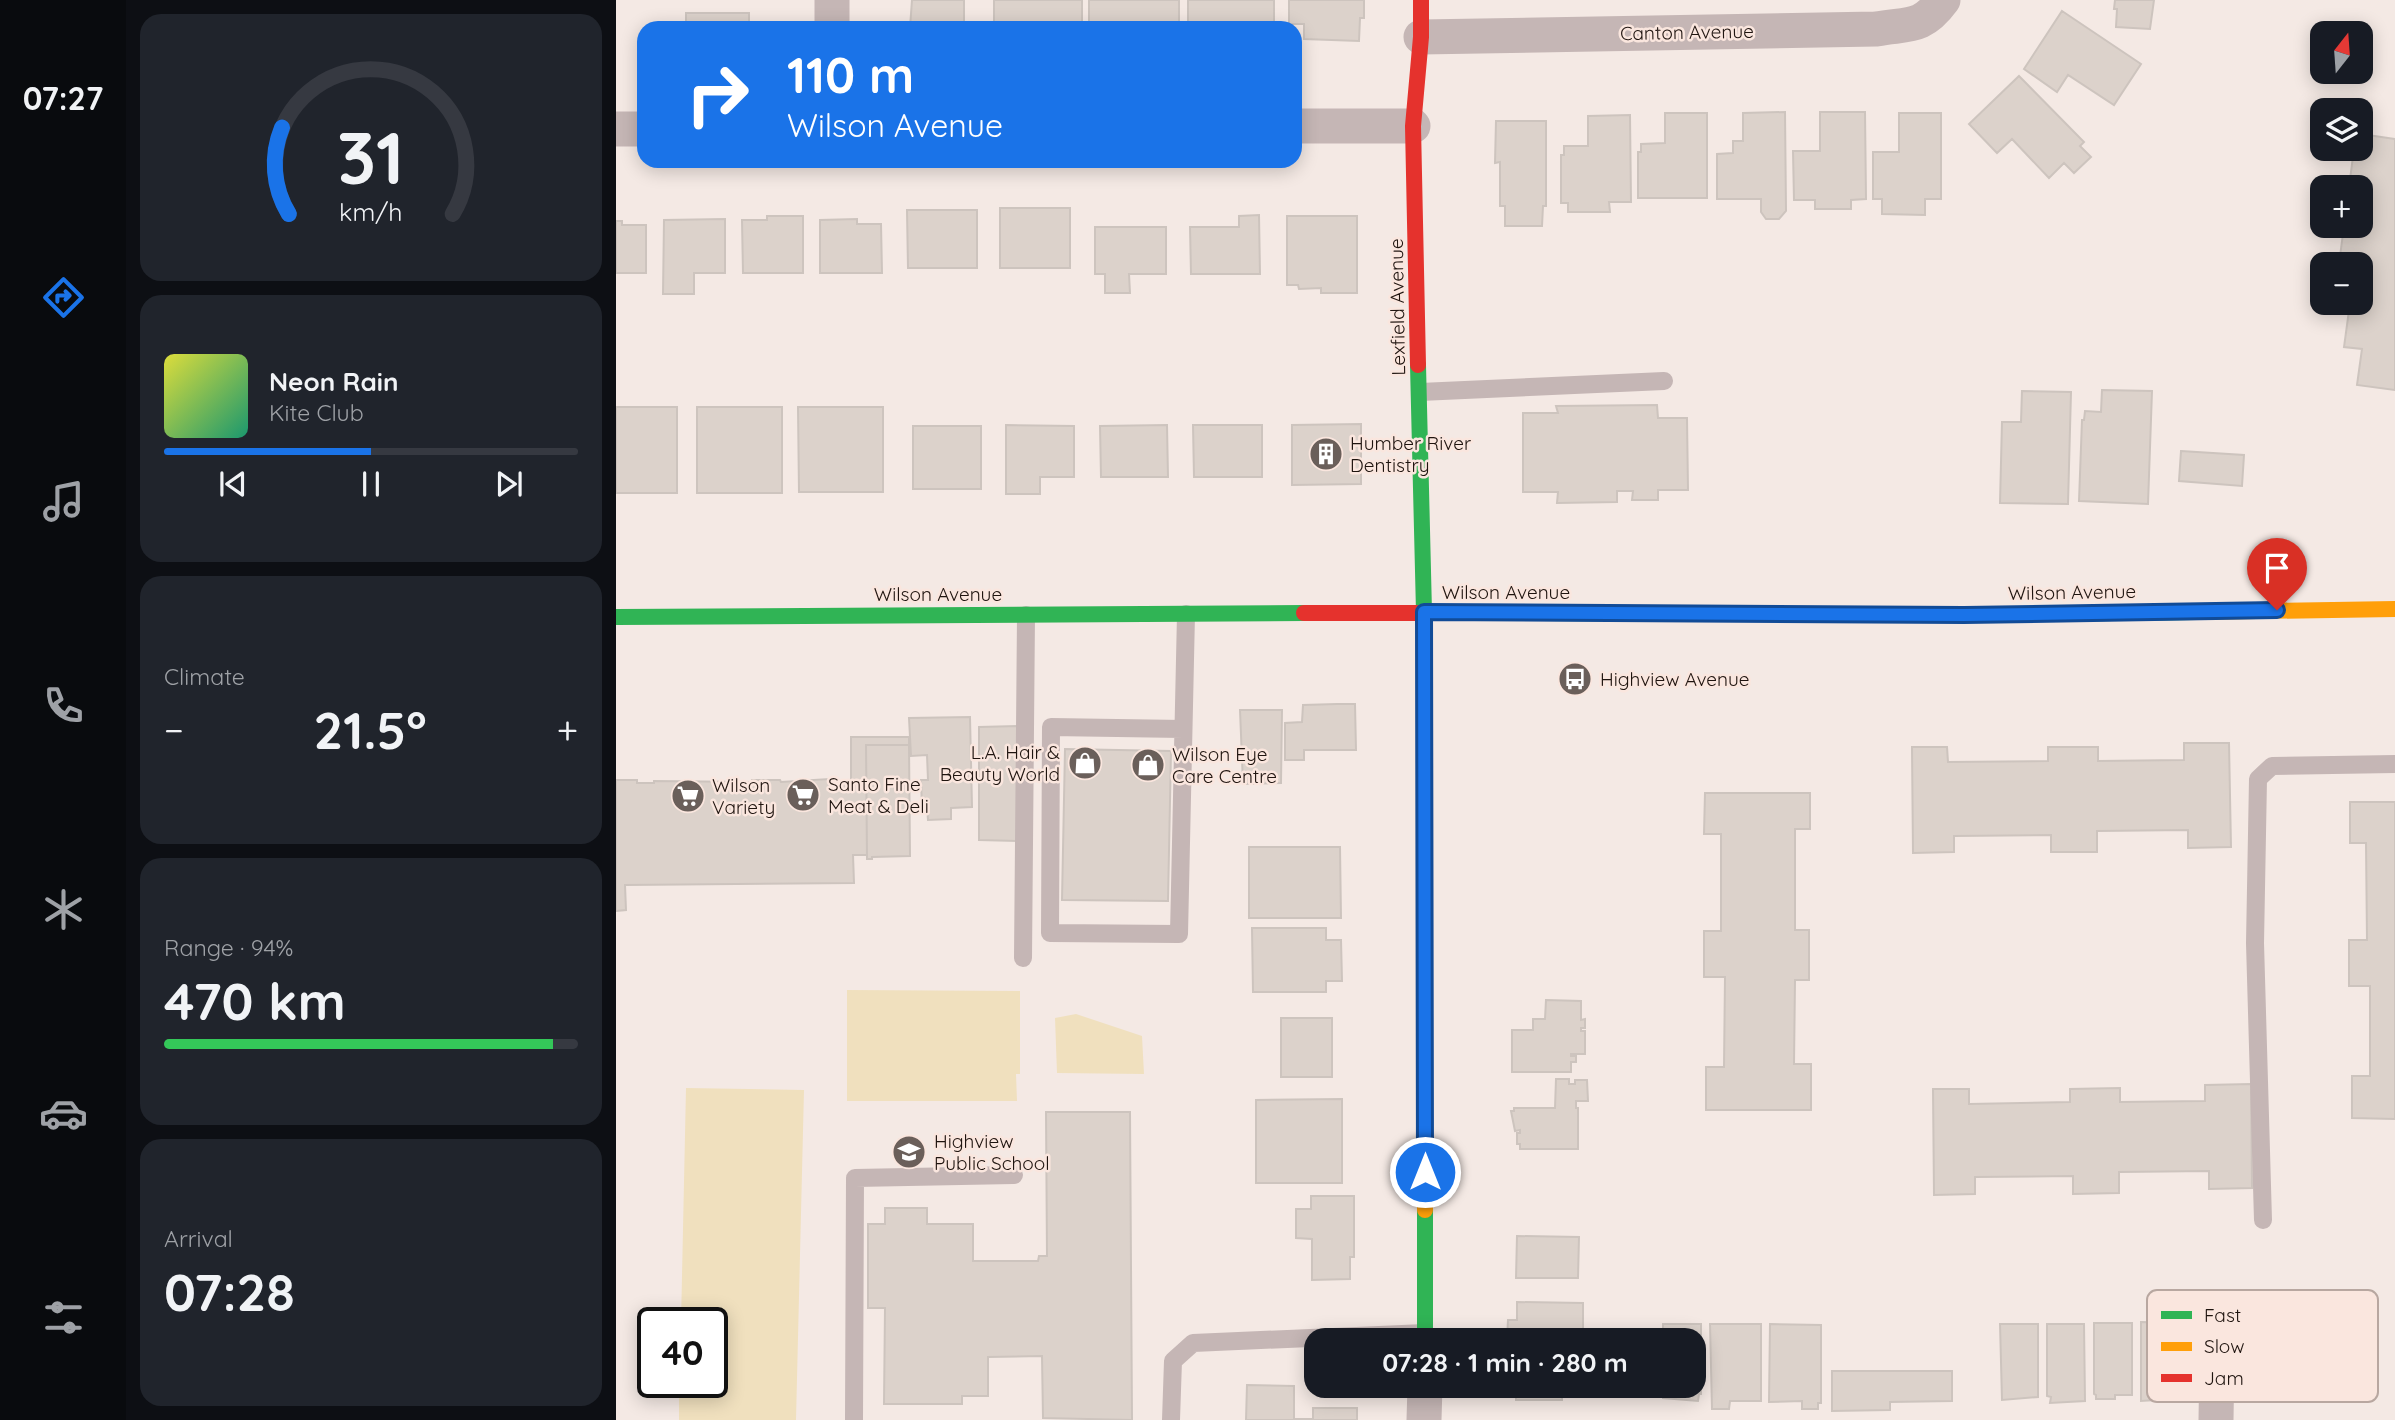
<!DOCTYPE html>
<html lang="en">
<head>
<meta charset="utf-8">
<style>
	:root { --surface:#171b24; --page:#20242c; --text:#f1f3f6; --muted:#9ea1a6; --line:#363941; --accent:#1a73e8 }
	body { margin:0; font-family:Quicksand,sans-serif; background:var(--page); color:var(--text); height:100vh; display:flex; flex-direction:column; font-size:26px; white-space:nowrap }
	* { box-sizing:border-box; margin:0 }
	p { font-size:23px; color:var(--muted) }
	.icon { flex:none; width:38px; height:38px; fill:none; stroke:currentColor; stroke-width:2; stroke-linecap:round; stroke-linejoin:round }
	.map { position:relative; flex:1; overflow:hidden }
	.details { display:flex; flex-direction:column; gap:14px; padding:14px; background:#0d0f14; width:490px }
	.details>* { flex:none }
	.guide { position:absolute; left:21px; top:21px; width:665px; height:147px; border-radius:21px; box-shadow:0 4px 18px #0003; background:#1a73e8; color:#fff; overflow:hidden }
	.needle { width:46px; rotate:17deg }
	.tools { position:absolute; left:1694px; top:21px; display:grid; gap:14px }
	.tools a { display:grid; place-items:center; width:63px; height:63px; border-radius:14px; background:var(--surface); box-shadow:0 4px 18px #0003; font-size:35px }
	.speed { position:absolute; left:21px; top:1307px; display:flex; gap:14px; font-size:35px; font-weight:700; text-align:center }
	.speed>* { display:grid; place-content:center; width:91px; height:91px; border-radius:50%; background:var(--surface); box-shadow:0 4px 18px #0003; line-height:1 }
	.speed .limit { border:4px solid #111; border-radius:10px; background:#fff; color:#111 }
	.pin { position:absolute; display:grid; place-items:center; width:60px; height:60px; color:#fff; margin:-72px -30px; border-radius:50% 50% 50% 0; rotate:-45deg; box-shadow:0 0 7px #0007 }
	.pin .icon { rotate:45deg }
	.me { position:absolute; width:77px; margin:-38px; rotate:0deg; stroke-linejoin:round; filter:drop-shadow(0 0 5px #0008) }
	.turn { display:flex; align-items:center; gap:24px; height:147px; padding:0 35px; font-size:32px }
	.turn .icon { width:91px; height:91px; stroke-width:2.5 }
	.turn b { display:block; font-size:49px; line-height:60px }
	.big { font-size:52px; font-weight:700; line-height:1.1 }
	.details .tile { flex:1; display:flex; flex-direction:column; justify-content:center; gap:10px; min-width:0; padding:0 24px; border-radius:21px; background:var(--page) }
	.details .dial { align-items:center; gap:0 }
	.dial svg { height:182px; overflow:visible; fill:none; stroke:var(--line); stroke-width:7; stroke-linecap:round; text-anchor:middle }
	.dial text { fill:var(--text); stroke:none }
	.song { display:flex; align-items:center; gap:21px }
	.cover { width:84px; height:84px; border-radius:10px; background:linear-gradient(135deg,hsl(60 70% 55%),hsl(160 70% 35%)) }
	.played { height:7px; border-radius:4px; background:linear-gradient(90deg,var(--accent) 50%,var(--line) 50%) }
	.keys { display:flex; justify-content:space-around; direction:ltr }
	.heat { display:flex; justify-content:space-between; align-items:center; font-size:38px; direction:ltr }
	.charge { height:10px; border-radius:5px; background:linear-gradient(90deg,#34c759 94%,var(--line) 0) }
	.trip { position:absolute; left:688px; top:1328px; width:402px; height:70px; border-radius:21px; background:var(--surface); box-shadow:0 4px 18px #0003; font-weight:700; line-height:70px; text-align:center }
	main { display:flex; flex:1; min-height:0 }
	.dock { display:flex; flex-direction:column; width:126px; justify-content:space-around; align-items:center; background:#090b0e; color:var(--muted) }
	.dock .icon { width:49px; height:49px }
	.dock .selected { color:var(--accent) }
	.dock b { font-size:32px; color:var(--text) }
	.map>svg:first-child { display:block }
	.green { fill:#f0e0be }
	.building { fill:#dcd2cb; stroke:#cdc4be; stroke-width:2 }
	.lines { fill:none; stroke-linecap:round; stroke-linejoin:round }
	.lane { stroke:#c5b6b5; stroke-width:18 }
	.street { stroke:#c5b6b5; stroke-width:35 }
	.fast { stroke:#30b455; stroke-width:16 }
	.slow { stroke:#ff9f0a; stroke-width:16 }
	.jam { stroke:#e5322d; stroke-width:16 }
	.route-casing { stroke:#114b97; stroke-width:18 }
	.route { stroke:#1a73e8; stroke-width:12 }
	.labels { text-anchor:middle; stroke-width:5; stroke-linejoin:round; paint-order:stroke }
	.street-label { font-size:19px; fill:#1f140f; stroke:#fae6de }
	.poi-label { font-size:19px; fill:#1f140f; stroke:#fae6de; text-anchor:start }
	.key { fill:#fae6de; stroke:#b8a7a0; stroke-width:2 }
	.key-label { font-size:19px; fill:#1f140f }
</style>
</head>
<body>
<main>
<nav class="dock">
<b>07:27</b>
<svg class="icon selected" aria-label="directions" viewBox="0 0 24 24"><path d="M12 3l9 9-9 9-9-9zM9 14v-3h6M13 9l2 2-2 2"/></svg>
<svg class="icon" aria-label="music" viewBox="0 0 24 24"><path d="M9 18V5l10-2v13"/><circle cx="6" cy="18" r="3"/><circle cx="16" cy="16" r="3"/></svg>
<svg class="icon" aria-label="phone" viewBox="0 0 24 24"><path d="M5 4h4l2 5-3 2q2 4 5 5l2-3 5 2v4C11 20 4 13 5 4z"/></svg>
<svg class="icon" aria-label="climate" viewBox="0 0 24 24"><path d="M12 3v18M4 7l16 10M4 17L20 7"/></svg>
<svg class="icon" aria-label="car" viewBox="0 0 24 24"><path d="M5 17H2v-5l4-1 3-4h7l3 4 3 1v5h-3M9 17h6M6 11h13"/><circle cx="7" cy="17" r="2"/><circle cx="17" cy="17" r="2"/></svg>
<svg class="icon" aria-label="filters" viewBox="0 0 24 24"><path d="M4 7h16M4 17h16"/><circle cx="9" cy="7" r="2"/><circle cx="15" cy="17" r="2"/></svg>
</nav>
<section class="details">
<div class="tile dial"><svg viewBox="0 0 100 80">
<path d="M14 69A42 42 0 1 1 86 69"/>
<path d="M14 69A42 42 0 0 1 11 31" stroke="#1a73e8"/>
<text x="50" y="56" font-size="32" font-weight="700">31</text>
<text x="50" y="72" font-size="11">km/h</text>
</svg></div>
<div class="tile">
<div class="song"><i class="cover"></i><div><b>Neon Rain</b><p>Kite Club</p></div></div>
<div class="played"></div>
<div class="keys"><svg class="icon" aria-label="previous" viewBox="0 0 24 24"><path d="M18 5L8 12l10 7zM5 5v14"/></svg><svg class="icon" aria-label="pause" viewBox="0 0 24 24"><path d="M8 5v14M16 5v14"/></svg><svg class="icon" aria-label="next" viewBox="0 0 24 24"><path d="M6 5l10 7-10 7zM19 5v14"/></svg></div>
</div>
<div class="tile"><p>Climate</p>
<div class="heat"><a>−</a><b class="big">21.5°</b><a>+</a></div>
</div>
<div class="tile"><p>Range · 94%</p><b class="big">470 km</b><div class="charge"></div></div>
<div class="tile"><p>Arrival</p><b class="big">07:28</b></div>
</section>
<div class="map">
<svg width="1779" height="1420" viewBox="0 0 1779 1420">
	<rect width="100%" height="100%" fill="#f4e9e4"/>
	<!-- green -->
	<path class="green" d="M 231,990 L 404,991 L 404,1074 L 400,1074 L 401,1101 L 231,1101 Z
		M 460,1014 L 526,1036 L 528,1074 L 441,1073 L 439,1018 Z
		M 70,1088 L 188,1090 L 180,1420 L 63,1420 L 63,1383 L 96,1382 L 96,1323 L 65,1323 Z"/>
	<!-- building -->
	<path class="building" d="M 296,0 L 348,0 L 348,28 L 294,28 Z
		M 378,0 L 466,0 L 466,28 L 378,28 Z
		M 473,0 L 563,0 L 563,28 L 473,28 Z
		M 572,0 L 658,0 L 658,28 L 572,28 Z
		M 673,0 L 748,0 L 748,18 L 744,18 L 743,41 L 688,39 L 688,24 L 673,24 Z
		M 1499,0 L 1538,0 L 1534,29 L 1500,27 L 1501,9 L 1498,9 Z
		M 1446,11 L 1525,64 L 1498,105 L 1452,75 L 1441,92 L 1408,69 Z
		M 70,13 L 133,13 L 133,28 L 70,28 Z
		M 1403,76 L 1468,142 L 1464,146 L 1475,157 L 1458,173 L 1448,163 L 1433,178 L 1396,139 L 1381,153 L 1353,124 Z
		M 1169,112 L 1170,211 L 1163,219 L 1150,219 L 1145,212 L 1145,199 L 1101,199 L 1101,154 L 1117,153 L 1117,141 L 1127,141 L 1127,113 Z
		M 1204,112 L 1249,112 L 1250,199 L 1235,200 L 1235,209 L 1199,209 L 1199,200 L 1178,200 L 1177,151 L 1204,151 Z
		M 1049,113 L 1091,113 L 1091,198 L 1022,198 L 1022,152 L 1025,152 L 1025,144 L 1049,143 Z
		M 1283,113 L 1325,113 L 1325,199 L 1309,199 L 1309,215 L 1266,214 L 1266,199 L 1257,199 L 1257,152 L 1283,152 Z
		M 1014,115 L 1015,202 L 993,202 L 994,212 L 952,212 L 952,203 L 945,203 L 945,155 L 948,155 L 948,146 L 972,146 L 972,116 Z
		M 880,121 L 930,121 L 930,206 L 927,206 L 926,226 L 889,226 L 889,206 L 884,206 L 884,162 L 879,163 Z
		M 1745,134 L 1779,139 L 1779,390 L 1741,385 L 1746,349 L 1728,347 L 1734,303 L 1745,303 L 1745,264 L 1723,264 L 1728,226 L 1745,226 L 1745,187 L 1733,187 L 1738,149 L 1745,149 Z
		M 384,208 L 454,208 L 454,268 L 384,268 Z
		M 291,210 L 361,210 L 361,268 L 292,268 Z
		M 643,215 L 644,274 L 575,274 L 574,227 L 623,227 L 623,216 Z
		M 151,216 L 187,216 L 187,273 L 127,273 L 126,220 L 151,220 Z
		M 671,216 L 741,216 L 741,293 L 705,293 L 705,288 L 683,289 L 682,285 L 671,285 Z
		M 109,219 L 109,273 L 78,273 L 78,294 L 47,294 L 48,220 Z
		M 241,219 L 241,224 L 265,224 L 266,273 L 204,273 L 204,220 Z
		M 0,221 L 6,221 L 6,225 L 30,225 L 30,273 L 0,273 Z
		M 479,227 L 550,227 L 550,274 L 513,274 L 514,293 L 489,293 L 489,274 L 479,274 Z
		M 1486,390 L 1536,391 L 1532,504 L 1463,501 L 1466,420 L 1468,420 L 1469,411 L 1485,412 Z
		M 1406,391 L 1455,392 L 1452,504 L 1384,503 L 1386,422 L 1405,422 Z
		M 1041,405 L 1042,418 L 1071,418 L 1072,490 L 1042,490 L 1042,500 L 1016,500 L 1017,491 L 1001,491 L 1001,502 L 941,503 L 942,492 L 907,492 L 907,413 L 942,413 L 940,406 Z
		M 0,407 L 61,407 L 61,493 L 0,493 Z
		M 81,407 L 166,407 L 166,493 L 81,493 Z
		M 182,407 L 267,407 L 267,492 L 183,492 Z
		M 745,424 L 745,484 L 676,485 L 676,425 Z
		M 390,425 L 458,426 L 458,477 L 424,477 L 424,494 L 390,494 Z
		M 551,425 L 552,477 L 485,477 L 484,426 Z
		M 577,425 L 646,425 L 646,477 L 578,477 Z
		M 297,426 L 365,426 L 365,489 L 297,489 Z
		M 1565,451 L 1628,455 L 1626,486 L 1563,481 Z
		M 721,704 L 739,704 L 740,750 L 688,750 L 688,760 L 669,760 L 669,723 L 686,722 L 687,705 Z
		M 624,710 L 666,710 L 665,783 L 627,784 Z
		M 354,717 L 356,807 L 335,808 L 335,819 L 312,820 L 311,807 L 306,807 L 305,780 L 312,780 L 311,755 L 295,756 L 293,718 Z
		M 403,726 L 401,841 L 363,840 L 363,727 Z
		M 235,737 L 293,737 L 293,745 L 250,745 L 251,855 L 237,855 L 238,883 L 9,885 L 10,910 L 0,911 L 0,780 L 21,780 L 21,783 L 38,783 L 38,781 L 136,782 L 136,780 L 164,780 L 165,782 L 213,779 L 213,782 L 235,782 Z
		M 1568,743 L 1613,743 L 1615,847 L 1572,848 L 1572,830 L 1481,831 L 1481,852 L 1435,852 L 1435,835 L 1338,836 L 1338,852 L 1297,853 L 1296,747 L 1331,747 L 1332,762 L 1432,761 L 1432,747 L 1482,747 L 1482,761 L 1568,760 Z
		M 250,745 L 293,745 L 294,856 L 256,857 L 256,859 L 251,859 Z
		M 449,749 L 555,751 L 552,901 L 446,900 Z
		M 1089,793 L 1194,793 L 1194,829 L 1179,829 L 1179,930 L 1193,930 L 1193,980 L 1179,980 L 1178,1064 L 1195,1064 L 1195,1110 L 1090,1110 L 1090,1067 L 1108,1067 L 1109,977 L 1088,977 L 1088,931 L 1105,931 L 1105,834 L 1088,834 Z
		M 1734,802 L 1779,802 L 1779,1119 L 1736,1118 L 1736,1076 L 1754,1076 L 1754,986 L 1733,986 L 1733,940 L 1751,940 L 1750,843 L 1734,843 Z
		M 633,847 L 724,847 L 725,918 L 633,918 Z
		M 636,928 L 710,928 L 710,940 L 725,940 L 726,981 L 710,981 L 710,992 L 637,992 Z
		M 930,1000 L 965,1001 L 965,1020 L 969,1019 L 969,1028 L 965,1028 L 965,1031 L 969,1031 L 969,1054 L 955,1054 L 955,1056 L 960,1056 L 960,1062 L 955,1062 L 955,1072 L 896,1072 L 896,1030 L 917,1030 L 917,1019 L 929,1019 Z
		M 665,1018 L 716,1018 L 716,1077 L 665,1077 Z
		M 940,1079 L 953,1079 L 953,1084 L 959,1084 L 959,1080 L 971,1080 L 972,1101 L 960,1101 L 960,1108 L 962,1108 L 962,1149 L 904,1149 L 904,1144 L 901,1144 L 901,1133 L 904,1133 L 904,1130 L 899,1131 L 895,1111 L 898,1111 L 898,1108 L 939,1108 Z
		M 1635,1084 L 1636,1188 L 1593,1189 L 1593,1171 L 1503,1172 L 1503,1193 L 1457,1194 L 1457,1176 L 1359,1177 L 1359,1194 L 1318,1195 L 1317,1089 L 1353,1089 L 1353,1104 L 1454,1102 L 1454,1089 L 1504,1088 L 1504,1102 L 1589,1101 L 1589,1085 Z
		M 726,1099 L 726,1183 L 640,1183 L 640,1100 Z
		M 430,1112 L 514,1112 L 516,1420 L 427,1418 L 426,1356 L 372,1357 L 372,1396 L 346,1396 L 346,1404 L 268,1404 L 269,1308 L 252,1308 L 252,1224 L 269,1224 L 269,1208 L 311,1208 L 311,1224 L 357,1224 L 357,1261 L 422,1261 L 423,1256 L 431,1256 Z
		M 695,1196 L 738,1196 L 738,1257 L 734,1257 L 734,1279 L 696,1280 L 696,1239 L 680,1238 L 680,1209 L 695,1209 Z
		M 901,1236 L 963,1237 L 962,1278 L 900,1278 Z
		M 901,1302 L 967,1303 L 967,1340 L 891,1339 L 892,1320 L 901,1320 Z
		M 1525,1322 L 1564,1323 L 1564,1340 L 1573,1340 L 1573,1398 L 1525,1401 Z
		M 1478,1323 L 1516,1323 L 1516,1395 L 1499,1395 L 1499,1399 L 1480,1399 L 1480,1395 L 1478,1394 Z
		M 1047,1324 L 1085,1324 L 1085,1394 L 1083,1394 L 1082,1401 L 1047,1398 L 1047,1386 L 1078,1386 L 1078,1340 L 1047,1340 Z
		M 1094,1324 L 1145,1324 L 1145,1401 L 1114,1401 L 1113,1409 L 1096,1409 Z
		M 1154,1324 L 1205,1325 L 1205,1403 L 1202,1403 L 1202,1409 L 1186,1409 L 1186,1401 L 1153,1402 Z
		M 1384,1324 L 1422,1324 L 1422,1397 L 1386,1400 Z
		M 1431,1324 L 1468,1324 L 1469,1401 L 1434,1403 L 1435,1397 L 1431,1396 Z
		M 1216,1371 L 1336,1371 L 1336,1401 L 1274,1402 L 1274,1410 L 1216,1411 Z
		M 631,1385 L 678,1386 L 678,1419 L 697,1419 L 697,1408 L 741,1408 L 741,1420 L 630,1420 Z
		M 900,1386 L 955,1386 L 955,1397 L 946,1397 L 946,1400 L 900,1400 Z"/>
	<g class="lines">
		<!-- lane -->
		<path class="lane" d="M 804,392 L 1048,381
			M 567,729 L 435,727 L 434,933 L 563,934 L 570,614
			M 407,958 L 410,615
			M 1647,1220 L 1639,943 L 1642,779 L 1656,766 L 1779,764
			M 238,1420 L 239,1178 L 398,1175
			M 555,1420 L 557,1361 L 577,1343 L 809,1333"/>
		<!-- street -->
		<path class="street" d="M 216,0 L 216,28
			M 805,37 L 1260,29 C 1292,23 1305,30 1327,0
			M 679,126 L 797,126
			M 0,129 L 28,129
			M 808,1420 L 809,1386
			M 1600,1420 L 1601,1356"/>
		<!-- fast -->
		<path class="fast" d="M 802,365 L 808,612 L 808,871
			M 928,613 L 1348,615 L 1579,612
			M 0,617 L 688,613
			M 809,1210 L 809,1340"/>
		<!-- slow -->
		<path class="slow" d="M 1579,612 L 1779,609
			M 808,871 L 809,1210"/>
		<!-- jam -->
		<path class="jam" d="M 802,365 L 797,126 L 805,37 L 805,0
			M 688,613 L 928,613"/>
	</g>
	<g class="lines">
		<defs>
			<path id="route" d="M 809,1172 L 808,612 L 1348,615 L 1661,610"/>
		</defs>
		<!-- route casing -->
		<use href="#route" class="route-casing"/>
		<!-- route -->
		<use href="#route" class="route"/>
	</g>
	<!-- icons -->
	<defs>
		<symbol id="building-disc" viewBox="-11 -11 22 22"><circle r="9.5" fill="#6a5f5a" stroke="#fae6de"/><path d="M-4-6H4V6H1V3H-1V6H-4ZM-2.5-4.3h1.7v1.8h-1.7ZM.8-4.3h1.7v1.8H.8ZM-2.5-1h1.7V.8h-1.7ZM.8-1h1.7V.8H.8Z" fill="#fff"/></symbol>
		<symbol id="bus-disc" viewBox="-11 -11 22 22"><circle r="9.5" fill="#6a5f5a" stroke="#fae6de"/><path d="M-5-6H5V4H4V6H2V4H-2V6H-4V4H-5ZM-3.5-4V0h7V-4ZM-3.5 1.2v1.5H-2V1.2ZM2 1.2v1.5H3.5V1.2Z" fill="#fff"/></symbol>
		<symbol id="shop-disc" viewBox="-11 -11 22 22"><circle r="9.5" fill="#6a5f5a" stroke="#fae6de"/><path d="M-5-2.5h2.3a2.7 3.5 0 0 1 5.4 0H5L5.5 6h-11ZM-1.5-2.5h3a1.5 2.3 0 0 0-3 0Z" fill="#fff"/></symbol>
		<symbol id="supermarket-disc" viewBox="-11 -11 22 22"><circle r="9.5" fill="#6a5f5a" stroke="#fae6de"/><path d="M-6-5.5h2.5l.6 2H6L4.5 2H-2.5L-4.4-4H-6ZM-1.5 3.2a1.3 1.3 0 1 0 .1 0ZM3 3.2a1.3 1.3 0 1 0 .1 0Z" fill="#fff"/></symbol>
		<symbol id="school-disc" viewBox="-11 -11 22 22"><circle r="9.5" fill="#6a5f5a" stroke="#fae6de"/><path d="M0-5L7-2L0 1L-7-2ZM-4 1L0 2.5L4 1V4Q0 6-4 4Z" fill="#fff"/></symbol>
	</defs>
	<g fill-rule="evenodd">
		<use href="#building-disc" x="691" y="435" width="38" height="38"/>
		<use href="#bus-disc" x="940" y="660" width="38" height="38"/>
		<use href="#shop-disc" x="450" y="744" width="38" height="38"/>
		<use href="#shop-disc" x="513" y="746" width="38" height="38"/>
		<use href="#supermarket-disc" x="168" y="776" width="38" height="38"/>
		<use href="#supermarket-disc" x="53" y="777" width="38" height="38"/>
		<use href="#school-disc" x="274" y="1133" width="38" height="38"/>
	</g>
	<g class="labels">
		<!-- street labels -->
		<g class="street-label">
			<text transform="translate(1071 32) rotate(-1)" y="7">Canton Avenue</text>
			<text transform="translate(781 307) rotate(-91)" y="7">Lexfield Avenue</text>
			<text x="890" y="599">Wilson Avenue</text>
			<text transform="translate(1456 592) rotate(-1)" y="7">Wilson Avenue</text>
			<text x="322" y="601">Wilson Avenue</text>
		</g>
		<!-- poi labels -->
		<g class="poi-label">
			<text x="734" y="450">Humber River<tspan x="734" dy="22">Dentistry</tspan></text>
			<text x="984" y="686">Highview Avenue</text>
			<text x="444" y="759" text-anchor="end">L.A. Hair &amp;<tspan x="444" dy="22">Beauty World</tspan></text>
			<text x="556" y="761">Wilson Eye<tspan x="556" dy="22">Care Centre</tspan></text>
			<text x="212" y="791">Santo Fine<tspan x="212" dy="22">Meat &amp; Deli</tspan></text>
			<text x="96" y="792">Wilson<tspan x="96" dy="22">Variety</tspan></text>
			<text x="318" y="1148">Highview<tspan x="318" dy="22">Public School</tspan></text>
		</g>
	</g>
	<!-- legend -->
	<rect x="1531" y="1290" width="231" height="112" rx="10" class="key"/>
	<rect x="1545" y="1311" width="31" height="8" fill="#30b455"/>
	<rect x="1545" y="1342" width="31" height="9" fill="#ff9f0a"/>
	<rect x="1545" y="1374" width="31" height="8" fill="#e5322d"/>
	<g class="key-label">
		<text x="1588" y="1322">Fast</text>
		<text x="1588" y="1353">Slow</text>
		<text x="1588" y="1385">Jam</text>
	</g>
</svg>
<div class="tools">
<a><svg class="needle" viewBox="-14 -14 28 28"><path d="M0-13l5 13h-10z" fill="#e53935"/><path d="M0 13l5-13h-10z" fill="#9ea1a6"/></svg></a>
<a><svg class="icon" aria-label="layers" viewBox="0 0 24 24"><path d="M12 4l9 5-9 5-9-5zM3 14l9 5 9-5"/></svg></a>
<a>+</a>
<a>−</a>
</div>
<div class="speed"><div class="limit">40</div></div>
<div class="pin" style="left:1661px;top:610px;background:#d93025"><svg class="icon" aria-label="arrive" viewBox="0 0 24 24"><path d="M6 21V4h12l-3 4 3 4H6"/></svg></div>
<svg class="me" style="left:809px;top:1172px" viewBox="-20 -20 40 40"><circle r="17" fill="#1a73e8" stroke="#fff" stroke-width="3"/><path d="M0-11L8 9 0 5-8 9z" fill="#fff"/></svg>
<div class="trip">07:28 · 1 min · 280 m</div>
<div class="guide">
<div class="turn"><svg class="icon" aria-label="right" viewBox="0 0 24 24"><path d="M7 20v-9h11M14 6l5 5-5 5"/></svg><div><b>110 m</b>Wilson Avenue</div></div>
</div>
</div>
</main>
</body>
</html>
